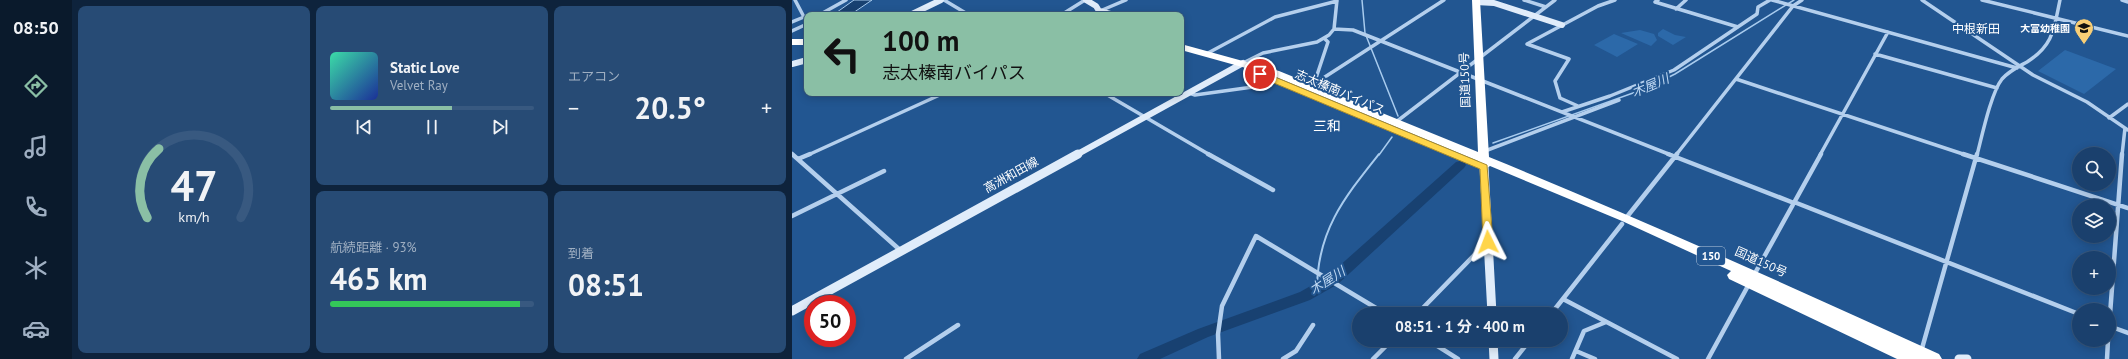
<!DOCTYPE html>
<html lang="ja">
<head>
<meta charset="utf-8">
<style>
	:root { --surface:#1a406d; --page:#274b75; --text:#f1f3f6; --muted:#9fafc2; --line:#385980; --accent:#8abfa5 }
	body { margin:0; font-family:"PT Sans","Noto Sans JP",sans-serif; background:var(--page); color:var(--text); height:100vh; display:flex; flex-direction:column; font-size:15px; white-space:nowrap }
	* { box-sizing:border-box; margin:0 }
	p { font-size:13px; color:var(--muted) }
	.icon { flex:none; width:22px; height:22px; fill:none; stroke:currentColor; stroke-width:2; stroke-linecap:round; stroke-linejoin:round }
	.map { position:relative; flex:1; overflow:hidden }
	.details { display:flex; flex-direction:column; gap:6px; padding:6px; background:#0e233c; width:720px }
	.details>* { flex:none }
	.top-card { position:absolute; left:12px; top:12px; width:380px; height:84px; border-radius:8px; box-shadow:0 2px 10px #0003,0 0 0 1px var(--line); background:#8abfa5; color:#111; overflow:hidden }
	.tools { position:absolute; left:1280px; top:147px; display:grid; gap:8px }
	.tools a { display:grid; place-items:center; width:44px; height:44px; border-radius:50%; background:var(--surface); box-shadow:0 2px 10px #0003,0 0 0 1px var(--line); font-size:20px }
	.speed { position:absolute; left:12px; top:295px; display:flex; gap:8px; font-size:20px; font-weight:700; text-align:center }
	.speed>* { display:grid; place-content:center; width:52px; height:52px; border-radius:50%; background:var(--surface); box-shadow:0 2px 10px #0003,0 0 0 1px var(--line); line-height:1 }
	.speed .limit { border:6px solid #d22; background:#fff; color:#111 }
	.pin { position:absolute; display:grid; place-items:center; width:34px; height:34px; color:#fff; margin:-17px; border:2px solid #fff; border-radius:50%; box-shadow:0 1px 4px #0007 }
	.me { position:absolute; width:44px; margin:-22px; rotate:357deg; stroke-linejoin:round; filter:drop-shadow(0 0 3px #0008) }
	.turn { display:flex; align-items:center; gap:14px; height:84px; padding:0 12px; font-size:18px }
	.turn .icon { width:52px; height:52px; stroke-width:2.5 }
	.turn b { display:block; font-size:28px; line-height:34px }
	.big { font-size:30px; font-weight:700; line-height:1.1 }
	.details .widget { flex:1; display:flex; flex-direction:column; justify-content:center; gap:6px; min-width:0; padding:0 14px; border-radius:8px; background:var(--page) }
	.details .dial { align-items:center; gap:0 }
	.dial svg { height:104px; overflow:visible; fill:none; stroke:var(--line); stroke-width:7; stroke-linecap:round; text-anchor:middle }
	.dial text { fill:var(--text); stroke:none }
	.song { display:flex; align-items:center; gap:12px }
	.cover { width:48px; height:48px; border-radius:6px; background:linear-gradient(135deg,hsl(160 70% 55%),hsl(230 70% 35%)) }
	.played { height:4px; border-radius:2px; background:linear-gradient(90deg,var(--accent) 60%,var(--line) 60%) }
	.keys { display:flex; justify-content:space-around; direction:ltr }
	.heat { display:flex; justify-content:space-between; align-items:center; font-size:22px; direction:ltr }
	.charge { height:6px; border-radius:3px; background:linear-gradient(90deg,#34c759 93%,var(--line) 0) }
	.details .tiles { flex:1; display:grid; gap:6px; grid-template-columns:repeat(3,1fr) }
	.widget:first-child { grid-row:span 2 }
	.trip { position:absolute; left:560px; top:307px; width:216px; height:40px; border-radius:20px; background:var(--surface); box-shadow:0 2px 10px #0003,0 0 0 1px var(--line); font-weight:700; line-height:40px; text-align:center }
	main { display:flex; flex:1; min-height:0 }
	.menu { display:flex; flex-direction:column; width:72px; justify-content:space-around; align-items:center; background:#0a1a2c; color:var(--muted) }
	.menu .icon { width:28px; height:28px }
	.menu .current { color:var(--accent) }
	.menu b { font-size:18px; color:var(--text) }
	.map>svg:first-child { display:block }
	.green { fill:#2c69a9 }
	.water { fill:#184171; stroke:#a8cbee }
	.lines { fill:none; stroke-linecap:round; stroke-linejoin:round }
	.stream-far1 { stroke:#a8cbee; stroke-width:1.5 }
	.stream { stroke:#a8cbee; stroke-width:2 }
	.river { fill:#184171; fill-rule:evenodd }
	.street-far1 { stroke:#b4cfed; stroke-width:3.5 }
	.street { stroke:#b4cfed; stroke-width:4.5 }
	.secondary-far1 { stroke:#e0ecfa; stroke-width:6 }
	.secondary { stroke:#e0ecfa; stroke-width:9 }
	.highway { fill:#fff; fill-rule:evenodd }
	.route { fill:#ffd54a; stroke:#a68a30 }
	.labels { text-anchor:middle; stroke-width:4; stroke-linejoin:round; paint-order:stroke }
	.far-poi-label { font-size:10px; font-weight:bold; fill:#fff; stroke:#225691; text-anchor:end }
	.shield { fill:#225691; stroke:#bdccde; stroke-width:1 }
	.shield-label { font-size:11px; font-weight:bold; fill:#fff }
	.far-quarter-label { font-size:12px; fill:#fff; stroke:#225691 }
	.street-label { font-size:12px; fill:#fff; stroke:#225691 }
	.water-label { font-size:13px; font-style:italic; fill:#c0d9f3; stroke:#225691 }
	.quarter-label { font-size:14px; fill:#fff; stroke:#225691 }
</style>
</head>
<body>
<main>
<nav class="menu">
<b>08:50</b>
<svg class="icon current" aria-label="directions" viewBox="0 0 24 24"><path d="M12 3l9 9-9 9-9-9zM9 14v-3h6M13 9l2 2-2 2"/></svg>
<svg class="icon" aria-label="music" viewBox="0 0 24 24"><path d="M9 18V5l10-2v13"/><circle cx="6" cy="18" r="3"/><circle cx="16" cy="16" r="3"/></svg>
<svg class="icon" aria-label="phone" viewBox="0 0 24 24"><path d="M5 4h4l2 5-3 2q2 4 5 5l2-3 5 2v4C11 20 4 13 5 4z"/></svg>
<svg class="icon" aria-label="climate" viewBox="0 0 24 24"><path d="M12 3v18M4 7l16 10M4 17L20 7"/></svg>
<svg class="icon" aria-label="car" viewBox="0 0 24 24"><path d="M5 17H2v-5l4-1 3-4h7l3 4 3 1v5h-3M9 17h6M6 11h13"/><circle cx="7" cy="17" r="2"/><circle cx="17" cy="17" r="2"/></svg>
</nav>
<section class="details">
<div class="tiles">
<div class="widget dial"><svg viewBox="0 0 100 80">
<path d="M14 69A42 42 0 1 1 86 69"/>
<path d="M14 69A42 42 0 0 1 23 16" stroke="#8abfa5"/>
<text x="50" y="56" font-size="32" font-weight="700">47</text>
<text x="50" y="72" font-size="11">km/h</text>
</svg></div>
<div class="widget">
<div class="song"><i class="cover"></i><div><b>Static Love</b><p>Velvet Ray</p></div></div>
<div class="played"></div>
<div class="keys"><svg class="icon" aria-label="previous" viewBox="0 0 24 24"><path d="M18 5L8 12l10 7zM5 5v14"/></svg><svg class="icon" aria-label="pause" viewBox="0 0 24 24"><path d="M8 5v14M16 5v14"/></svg><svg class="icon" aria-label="next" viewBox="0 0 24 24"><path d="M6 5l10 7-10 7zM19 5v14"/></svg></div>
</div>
<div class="widget"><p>エアコン</p>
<div class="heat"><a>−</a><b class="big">20.5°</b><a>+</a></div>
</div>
<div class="widget"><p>航続距離 · 93%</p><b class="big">465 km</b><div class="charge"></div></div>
<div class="widget"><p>到着</p><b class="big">08:51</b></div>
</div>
</section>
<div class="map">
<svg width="1336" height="359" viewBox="0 0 1336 359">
	<rect width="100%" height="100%" fill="#225691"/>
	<!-- green -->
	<path class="green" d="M 871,29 L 883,35 L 894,37 L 881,45 L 866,36 L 866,33 Z
		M 848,30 L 862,34 L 865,40 L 859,46 L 829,33 Z
		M 822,34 L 846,44 L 825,57 L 802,45 Z
		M 1273,50 L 1324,69 L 1292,94 L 1246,71 Z"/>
	<!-- water -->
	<path class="water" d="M 62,0 L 80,0 L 58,15 L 41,15 Z"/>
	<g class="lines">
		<!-- stream-far1 -->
		<path class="stream-far1" d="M 570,0 L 573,33 L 606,116
			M 701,143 L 855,88 L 883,74 L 1002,0
			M 587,155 L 600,137"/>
		<!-- stream -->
		<path class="stream" d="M 525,290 C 525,231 552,198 587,154"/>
		<!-- river -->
		<path class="river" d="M 668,161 L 672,162 L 674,165 L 672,168 L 546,284 L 518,300 L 416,337 L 368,359 L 345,359 L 348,354 L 406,329 L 508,292 L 536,276 L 664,162 Z"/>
		<!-- street-far1 -->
		<path class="street-far1" d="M 152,0 L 177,15
			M 732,0 L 754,7
			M 866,0 L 863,2 L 946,27
			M 980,0 L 1225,68
			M 1130,0 L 1241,75 L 1295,102 L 1336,130
			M 1190,0 L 1336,36
			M 1330,0 L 1336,2
			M 884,9 L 894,0
			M 308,11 L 334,0
			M 27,15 L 54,0
			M 269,15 L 293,0
			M 0,22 L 12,17 L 3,0
			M 542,29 L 561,30 L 879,155
			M 0,31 L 15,24
			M 416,53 L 483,17 L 545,1
			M 1083,54 L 1205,88
			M 451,63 L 471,53 L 525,42 L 537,35 L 542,29 L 545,0
			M 944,79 L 1174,155
			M 522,84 L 652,0
			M 522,84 L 536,42 L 532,38
			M 312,93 L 418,155
			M 397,93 L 403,95 L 468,86
			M 786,106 L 768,98 L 763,81 L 777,59 L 735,44 L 806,6 L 823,0
			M 770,112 L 818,96 L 882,70 L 965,14 L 966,7 L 978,0
			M 1317,118 L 1336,104
			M 604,122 L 763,0
			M 693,151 L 827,100
			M 16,155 L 152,93
			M 884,155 L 1001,6 L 1010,0
			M 1028,155 L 1096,32
			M 1185,155 C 1190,136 1199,93 1210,79 C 1217,71 1226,67 1235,62 C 1262,45 1262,28 1268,0
			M 1330,155 L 1333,128"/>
		<!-- street -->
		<path class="street" d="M 0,154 L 108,250
			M 416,154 L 481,190
			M 876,154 L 1002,203
			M 1171,154 L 1336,208
			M 6,159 L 18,154
			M 1002,202 L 1287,314
			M 0,216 L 92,171
			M 834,218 L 885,154
			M 962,275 L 1029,154
			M 771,299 L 885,359
			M 625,314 L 695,242
			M 759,314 L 830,224
			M 1317,326 L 1336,333
			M 1317,328 L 1330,154
			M 636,340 L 666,359
			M 784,351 L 803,359
			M 114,359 L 166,325
			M 427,359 L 426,334 L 430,306 L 464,236 L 594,314
			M 491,359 L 504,351 L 521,325
			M 581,359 L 600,340
			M 723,359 L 738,340
			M 780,359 L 792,331 L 814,322
			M 916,359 L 957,284
			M 1127,359 L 1185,154
			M 1315,359 L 1316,340"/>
		<!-- secondary-far1 -->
		<path class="secondary-far1" d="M 294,0 L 304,6 L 307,11
			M 684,2 L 702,3 L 770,25
			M 307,11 L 322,15
			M 118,15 L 149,0
			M 0,64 L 15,60
			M 284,155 L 451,63"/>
		<!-- secondary -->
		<path class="secondary" d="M 692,167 L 700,314
			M 0,311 L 286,154
			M 701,340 L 702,359
			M 1167,359 L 1175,359"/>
		<!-- highway -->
		<path class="highway" d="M 680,0 L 688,0 L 697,157 C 849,219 998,286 1147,354 L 1150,359 L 1105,359 L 937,279 L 935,275 L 939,271 L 830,221 L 698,166 L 692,170 L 688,169 L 686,161 L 479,75 L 389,50 L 389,44 L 487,71 L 686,152 Z
			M 0,39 L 15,39 L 15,45 L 0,45 Z"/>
	</g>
	<!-- route -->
	<path class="route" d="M 465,72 L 471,72 L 695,165 L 701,242 L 699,244 L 692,244 L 691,242 L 688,169 L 465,76 Z"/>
	<!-- icons -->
	<defs>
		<symbol id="school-pin" viewBox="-11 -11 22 30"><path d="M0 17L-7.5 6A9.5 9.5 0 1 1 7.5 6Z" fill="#f8ce76" stroke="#225691"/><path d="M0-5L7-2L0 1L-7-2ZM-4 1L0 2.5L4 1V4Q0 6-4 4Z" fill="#111"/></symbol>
	</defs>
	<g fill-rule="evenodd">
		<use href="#school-pin" x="1281" y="17" width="22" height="30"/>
	</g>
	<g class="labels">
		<!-- far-poi labels -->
		<g class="far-poi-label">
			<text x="1278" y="32">大富幼稚園</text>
		</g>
		<!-- shield labels -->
		<rect class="shield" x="905" y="247" width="28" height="18" rx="3"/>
		<g class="shield-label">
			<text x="919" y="260">150</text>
		</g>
		<!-- far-quarter labels -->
		<g class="far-quarter-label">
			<text x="1184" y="33">中根新田</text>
		</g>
		<!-- street labels -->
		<g class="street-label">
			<text transform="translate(673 80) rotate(-92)" y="4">国道150号</text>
			<text transform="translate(548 92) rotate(23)" y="4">志太榛南バイパス</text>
			<text transform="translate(219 175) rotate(-29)" y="4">高洲和田線</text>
			<text transform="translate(969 262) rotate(24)" y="4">国道150号</text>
		</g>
		<!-- water labels -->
		<g class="water-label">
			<text transform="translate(858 85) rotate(-23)" y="5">木屋川</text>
			<text transform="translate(535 280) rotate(-33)" y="5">木屋川</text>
		</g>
		<!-- quarter labels -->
		<g class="quarter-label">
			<text x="535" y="131">三和</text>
		</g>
	</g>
</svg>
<div class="tools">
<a><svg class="icon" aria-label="search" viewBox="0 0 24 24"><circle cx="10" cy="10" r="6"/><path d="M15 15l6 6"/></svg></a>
<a><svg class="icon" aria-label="layers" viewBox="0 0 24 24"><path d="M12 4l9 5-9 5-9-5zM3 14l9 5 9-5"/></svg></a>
<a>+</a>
<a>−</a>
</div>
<div class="speed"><div class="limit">50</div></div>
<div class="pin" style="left:468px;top:74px;background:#d93025"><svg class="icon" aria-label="arrive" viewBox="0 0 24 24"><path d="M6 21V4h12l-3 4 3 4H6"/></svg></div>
<svg class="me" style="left:696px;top:242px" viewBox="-20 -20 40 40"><path d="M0-17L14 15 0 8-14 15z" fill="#ffd54a" stroke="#fff" stroke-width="4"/></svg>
<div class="trip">08:51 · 1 分 · 400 m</div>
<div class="top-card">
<div class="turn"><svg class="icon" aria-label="left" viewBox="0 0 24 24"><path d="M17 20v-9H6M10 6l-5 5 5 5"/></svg><div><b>100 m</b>志太榛南バイパス</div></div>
</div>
</div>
</main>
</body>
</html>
